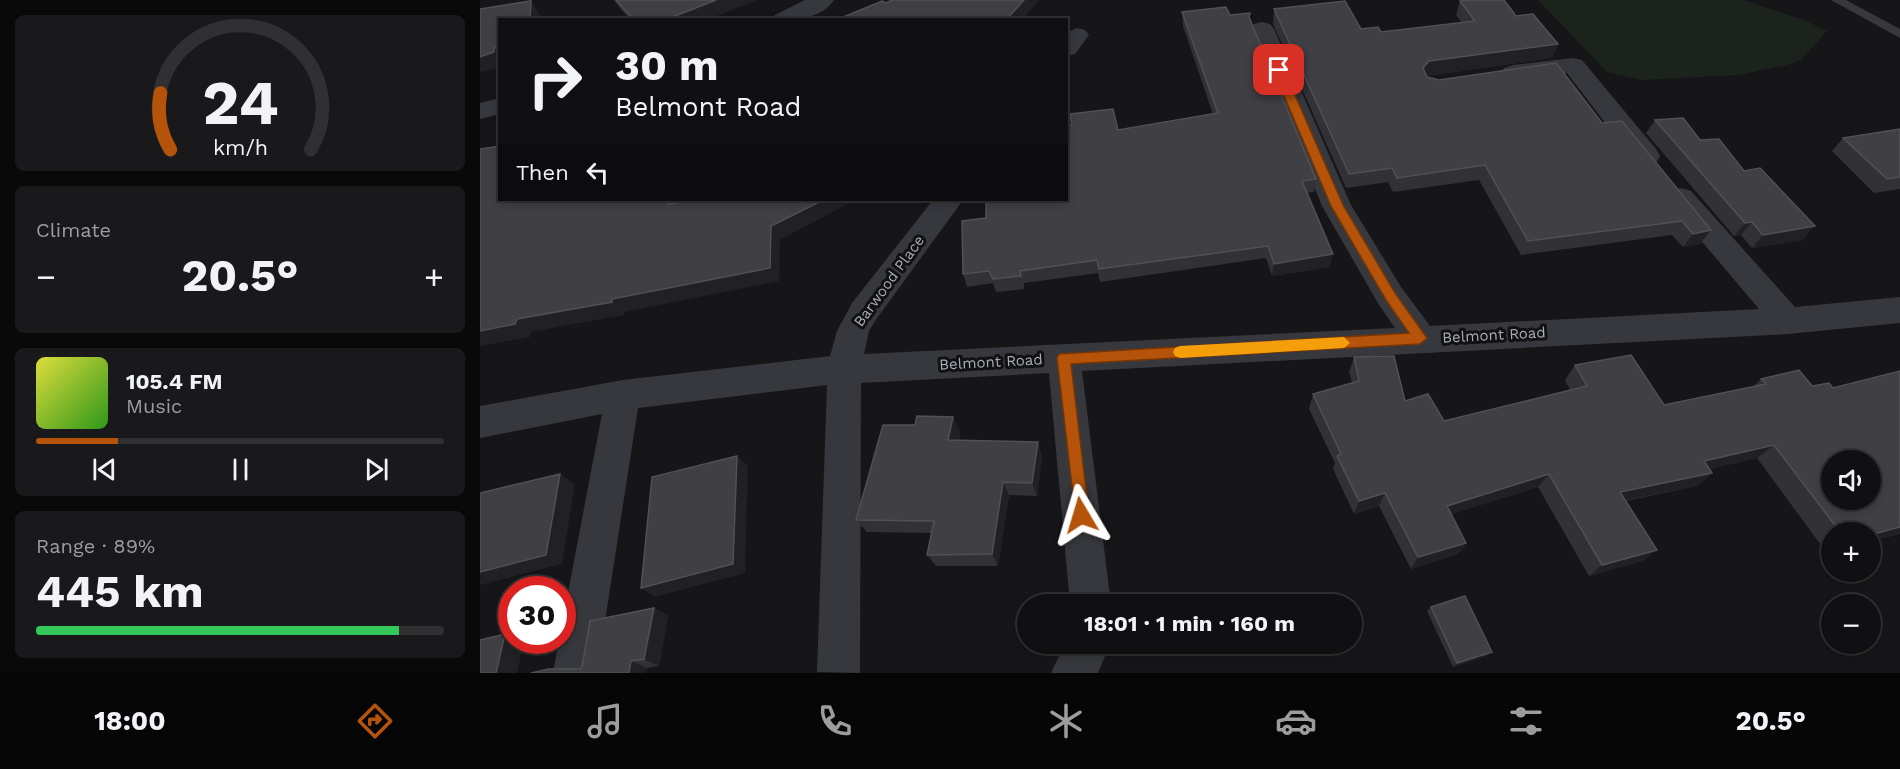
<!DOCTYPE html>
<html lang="en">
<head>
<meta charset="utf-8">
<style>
	:root { --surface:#101012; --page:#19191b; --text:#f1f3f6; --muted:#9c9d9f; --line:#303032; --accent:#b45309 }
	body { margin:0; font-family:"Work Sans",sans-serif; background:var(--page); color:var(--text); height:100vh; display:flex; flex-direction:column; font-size:22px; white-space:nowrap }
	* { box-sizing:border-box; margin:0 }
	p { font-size:20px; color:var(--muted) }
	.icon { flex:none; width:33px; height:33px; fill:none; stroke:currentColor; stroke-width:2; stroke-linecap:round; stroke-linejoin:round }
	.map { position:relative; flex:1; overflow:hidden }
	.drawer { display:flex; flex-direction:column; gap:15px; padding:15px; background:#09090a; width:480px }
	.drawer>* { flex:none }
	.banner { position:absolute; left:18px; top:18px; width:570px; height:183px; border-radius:0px; box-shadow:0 3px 9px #0003,0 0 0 2px var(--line); background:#101012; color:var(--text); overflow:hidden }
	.controls { position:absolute; left:1341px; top:450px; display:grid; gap:12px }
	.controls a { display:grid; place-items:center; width:60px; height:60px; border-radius:50%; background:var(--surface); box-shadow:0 3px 9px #0003,0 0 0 2px var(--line); font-size:30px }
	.speed { position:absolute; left:18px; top:576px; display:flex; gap:12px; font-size:30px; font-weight:700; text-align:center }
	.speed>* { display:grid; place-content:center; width:78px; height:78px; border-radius:50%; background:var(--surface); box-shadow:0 3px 9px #0003,0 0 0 2px var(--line); line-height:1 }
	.speed .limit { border:9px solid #d22; background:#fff; color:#111 }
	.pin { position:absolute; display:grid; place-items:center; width:51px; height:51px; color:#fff; margin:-26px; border-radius:12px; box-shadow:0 3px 9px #0006 }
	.me { position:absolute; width:66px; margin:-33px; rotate:353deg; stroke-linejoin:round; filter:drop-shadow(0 0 4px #0008) }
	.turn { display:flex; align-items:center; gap:21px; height:126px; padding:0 18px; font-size:27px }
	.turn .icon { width:78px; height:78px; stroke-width:2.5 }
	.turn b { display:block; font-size:42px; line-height:51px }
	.then { display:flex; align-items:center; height:57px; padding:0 18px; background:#0003; gap:12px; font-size:22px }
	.big { font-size:45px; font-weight:700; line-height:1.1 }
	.drawer .widget { flex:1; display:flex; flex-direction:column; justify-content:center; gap:9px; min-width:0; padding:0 21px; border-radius:9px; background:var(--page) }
	.drawer .dial { align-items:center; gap:0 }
	.dial svg { height:156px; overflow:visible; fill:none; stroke:var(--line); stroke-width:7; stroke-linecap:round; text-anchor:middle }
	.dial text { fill:var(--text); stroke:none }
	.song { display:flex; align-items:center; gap:18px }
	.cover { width:72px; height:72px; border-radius:9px; background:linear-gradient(135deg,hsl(60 70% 55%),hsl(110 70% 35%)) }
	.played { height:6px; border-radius:3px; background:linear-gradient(90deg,var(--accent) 20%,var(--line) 20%) }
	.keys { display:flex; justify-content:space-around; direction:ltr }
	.heat { display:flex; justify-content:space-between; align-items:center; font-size:33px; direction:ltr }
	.charge { height:9px; border-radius:4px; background:linear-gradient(90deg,#34c759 89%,var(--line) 0) }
	.trip { position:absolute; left:537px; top:594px; width:345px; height:60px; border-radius:30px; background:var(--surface); box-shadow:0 3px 9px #0003,0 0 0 2px var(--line); font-weight:700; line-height:60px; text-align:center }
	.dock { display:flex; height:96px; justify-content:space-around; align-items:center; background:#060607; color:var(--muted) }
	.dock .icon { width:42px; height:42px }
	.dock .active { color:var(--accent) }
	.dock b { font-size:27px; color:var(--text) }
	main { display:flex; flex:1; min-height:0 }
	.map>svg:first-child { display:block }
	.green { fill:#1c231d }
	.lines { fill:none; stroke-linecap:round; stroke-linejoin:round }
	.service { fill:#37383d; fill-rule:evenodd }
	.minor { fill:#37383d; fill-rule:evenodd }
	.wall { fill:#323236 }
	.shaded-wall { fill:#212124 }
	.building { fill:#3f3f44; stroke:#4f5156; stroke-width:1.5; fill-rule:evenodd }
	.route { fill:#b45309; stroke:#753606; stroke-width:1.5 }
	.slow { fill:#f59e0b }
	.labels { text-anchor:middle; stroke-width:6; stroke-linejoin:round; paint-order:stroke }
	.street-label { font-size:15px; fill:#a8adb8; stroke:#111113 }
</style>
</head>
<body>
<main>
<section class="drawer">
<div class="widget dial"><svg viewBox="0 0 100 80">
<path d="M14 69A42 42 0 1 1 86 69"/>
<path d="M14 69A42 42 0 0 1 9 40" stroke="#b45309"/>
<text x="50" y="56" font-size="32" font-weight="700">24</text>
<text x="50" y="72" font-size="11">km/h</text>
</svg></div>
<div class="widget"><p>Climate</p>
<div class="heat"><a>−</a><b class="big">20.5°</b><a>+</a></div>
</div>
<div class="widget">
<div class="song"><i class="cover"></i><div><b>105.4 FM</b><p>Music</p></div></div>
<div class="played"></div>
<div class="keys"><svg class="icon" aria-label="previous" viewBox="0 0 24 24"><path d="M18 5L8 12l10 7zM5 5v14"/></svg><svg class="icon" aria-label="pause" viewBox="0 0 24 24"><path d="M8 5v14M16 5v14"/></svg><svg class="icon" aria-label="next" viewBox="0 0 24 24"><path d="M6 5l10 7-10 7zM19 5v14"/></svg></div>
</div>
<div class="widget"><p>Range · 89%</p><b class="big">445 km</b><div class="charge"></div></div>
</section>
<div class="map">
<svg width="1420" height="673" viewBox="0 0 1420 673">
	<rect width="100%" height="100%" fill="#161618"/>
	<!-- green -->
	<path class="green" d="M 1058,0 L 1263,0 L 1324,20 L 1347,31 L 1321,60 L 1303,66 L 1258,75 L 1161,80 L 1127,72 Z"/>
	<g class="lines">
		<!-- service -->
		<path class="service" d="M 1351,0 L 1366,0 L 1420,29 L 1420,38 Z"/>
		<!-- minor -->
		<path class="minor" d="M 325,0 L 354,0 C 341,20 313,20 292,20 L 295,15 Z
			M 782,22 L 790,24 L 794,29 L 871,205 L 921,287 L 950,326 L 1279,309 L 1191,205 L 1187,198 L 1191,191 L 1201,188 L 1211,191 L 1315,307 L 1420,297 L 1420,323 L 1308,334 L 602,371 L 631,604 L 590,604 L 569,373 L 381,383 L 380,673 L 337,672 L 347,385 L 158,408 L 117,673 L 73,673 L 79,640 L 82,640 L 82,624 L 122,414 L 0,438 L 0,406 L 143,380 L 350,356 L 357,331 L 372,303 L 453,200 L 483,200 L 395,321 L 389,331 L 384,354 L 915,328 L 899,305 L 842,206 L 770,29 L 774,24 Z
			M 597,28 L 605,30 L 609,35 L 595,54 L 586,56 L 586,33 Z
			M 1093,58 L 1102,60 L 1176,149 L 1180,156 L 1176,163 L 1166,165 L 1156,163 L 1087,73 L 1033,81 L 1024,78 L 1021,73 L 1024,68 L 1033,65 Z
			M 20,98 L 20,114 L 0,119 L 0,103 Z
			M 588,644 L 630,644 L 618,673 L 571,673 L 578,658 Z"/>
	</g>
	<!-- wall -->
	<path class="wall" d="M 134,0 L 276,0 L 226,20 L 150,20 L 139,7 Z
		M 980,1 L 1036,16 L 1078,44 L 1072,58 L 947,76 L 947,77 L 1122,123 L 1231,230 L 1220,244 L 1203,247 L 1192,235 L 1041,255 L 999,180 L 913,192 L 908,182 L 866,188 L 793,24 L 794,9 L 881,29 L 901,32 L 982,23 L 976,15 Z
		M 702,12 L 750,15 L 770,13 L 770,19 L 836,179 L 834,192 L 827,193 L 850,267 L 792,276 L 786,258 L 620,282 L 618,273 L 544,283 L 544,289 L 516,292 L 513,283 L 487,287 L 483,274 L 506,218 L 586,200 L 638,130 L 733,114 L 703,26 Z
		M 1175,120 L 1220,140 L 1264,171 L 1323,240 L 1272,248 L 1261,235 L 1254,236 L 1166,133 Z
		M 1420,129 L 1420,189 L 1394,193 L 1352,151 L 1363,138 Z
		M 874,357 L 925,401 L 964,421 L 1090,390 L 1085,380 L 1095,365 L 1184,405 L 1273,387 L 1281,379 L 1332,386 L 1353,388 L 1420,371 L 1420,534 L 1390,541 L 1390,532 L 1352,532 L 1352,551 L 1346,552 L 1277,458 L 1230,469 L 1232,473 L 1217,486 L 1146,501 L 1163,561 L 1109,576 L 1058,487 L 971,514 L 986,543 L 978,554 L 931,569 L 899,506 L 874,514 L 853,469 L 855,463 L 829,409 L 833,394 L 872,383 L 869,372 Z
		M 473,417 L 480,432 L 479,441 L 558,442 L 562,457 L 557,496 L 529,495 L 518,566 L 456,566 L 447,555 L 452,533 L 387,532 L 376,520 L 435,425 Z
		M 951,607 L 1008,655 L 973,667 L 947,611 Z
		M 174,608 L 188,616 L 179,666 L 167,668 L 166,673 L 51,673 L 100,669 Z"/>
	<!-- shaded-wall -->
	<path class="shaded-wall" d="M 236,0 L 276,0 L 226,20 L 185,20 Z
		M 544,0 L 559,0 L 542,20 L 526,20 Z
		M 51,1 L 60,15 L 60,20 L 50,20 Z
		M 1078,44 L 1072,58 L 945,76 L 943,68 L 949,61 Z
		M 20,47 L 20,68 L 0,72 L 0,57 L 14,48 Z
		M 189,200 L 202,200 L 198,218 L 188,204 Z
		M 343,200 L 375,200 L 300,240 L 299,281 L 145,312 L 144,315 L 51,332 L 50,337 L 0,346 L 0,331 L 37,319 L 132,299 L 291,226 Z
		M 1272,222 L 1261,235 L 1254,236 L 1265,223 Z
		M 1335,226 L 1323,240 L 1272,248 L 1283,235 Z
		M 1231,230 L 1220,244 L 1203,247 L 1213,234 Z
		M 853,254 L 850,267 L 792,276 L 794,264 Z
		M 473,417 L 480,432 L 476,455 L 468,440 Z
		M 558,442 L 562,457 L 557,496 L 552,483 Z
		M 1294,445 L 1277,458 L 1209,474 L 1224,461 Z
		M 257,456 L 268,466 L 265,573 L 175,597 L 161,588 Z
		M 1232,473 L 1217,486 L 1127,504 L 1140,492 Z
		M 80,474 L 95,484 L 82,564 L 0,585 L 0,572 Z
		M 1069,474 L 1058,487 L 959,518 L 967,506 Z
		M 523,482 L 529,495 L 518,566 L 512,554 Z
		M 905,493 L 899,506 L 874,514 L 879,501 Z
		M 1420,527 L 1420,534 L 1390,541 L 1390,535 Z
		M 986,543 L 978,554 L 931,569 L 938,557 Z
		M 1177,550 L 1163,561 L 1109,576 L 1122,565 Z
		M 174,608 L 188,616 L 179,666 L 164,659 Z
		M 25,634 L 32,637 L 32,640 L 40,640 L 44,642 L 37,673 L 16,673 Z
		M 1012,652 L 1008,655 L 973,667 L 977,663 Z
		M 151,661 L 167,668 L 166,673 L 149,673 Z"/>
	<!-- building -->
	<path class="building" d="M 136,0 L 236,0 L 185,20 L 154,20 Z
		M 412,0 L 544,0 L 526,20 L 356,20 L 402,1 L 406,3 Z
		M 988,0 L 1024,0 L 1036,16 L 1053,14 L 1078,44 L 949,61 L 943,68 L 947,77 L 959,80 L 1076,63 L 1122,123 L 1142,121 L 1231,230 L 1213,234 L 1202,221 L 1048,241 L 1005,165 L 917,178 L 912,168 L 869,174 L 794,9 L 865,1 L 881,29 L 898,27 L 901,32 L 995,21 L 980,1 Z
		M 51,1 L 50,20 L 20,20 L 20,47 L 14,48 L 14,52 L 0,57 L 0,9 Z
		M 746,7 L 750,15 L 770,13 L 769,17 L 836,179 L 822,181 L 853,254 L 794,264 L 788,246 L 619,269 L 617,260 L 540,271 L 541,276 L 513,279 L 509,271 L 483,274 L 482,221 L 506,218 L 506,200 L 586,200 L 586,125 L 592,125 L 590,114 L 633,109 L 638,130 L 738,113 L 702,12 Z
		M 1203,118 L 1220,140 L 1239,139 L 1264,171 L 1280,168 L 1335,226 L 1283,235 L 1272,222 L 1265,223 L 1175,120 Z
		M 1420,129 L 1420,177 L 1407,179 L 1363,138 Z
		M 20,146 L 20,200 L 189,200 L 188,204 L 215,200 L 343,200 L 291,226 L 290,268 L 132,299 L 132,302 L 37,319 L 35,324 L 0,331 L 0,149 Z
		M 1151,355 L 1184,405 L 1286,384 L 1281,379 L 1319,370 L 1332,386 L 1349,383 L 1353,388 L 1420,371 L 1420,527 L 1390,535 L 1390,532 L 1360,532 L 1294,445 L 1224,461 L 1232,473 L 1140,492 L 1177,550 L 1122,565 L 1069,474 L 967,506 L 986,543 L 938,557 L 905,493 L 879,501 L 857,456 L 861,454 L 833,394 L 879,381 L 874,357 L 914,356 L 925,401 L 948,394 L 964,421 L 1107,386 L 1095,365 ZM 1352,460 L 1390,460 L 1390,500 L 1352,500 Z
		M 437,416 L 473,417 L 468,440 L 558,442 L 552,483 L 523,482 L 512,554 L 447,555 L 454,521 L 376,520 L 403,425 L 435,425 Z
		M 257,456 L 253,564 L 161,588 L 172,477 Z
		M 80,474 L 66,555 L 0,572 L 0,493 Z
		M 985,596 L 1012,652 L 977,663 L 951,607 Z
		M 174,608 L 164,659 L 151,661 L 149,673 L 51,673 L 69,669 L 100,669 L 102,667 L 110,621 Z
		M 25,634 L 16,673 L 0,673 L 0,640 Z"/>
	<!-- route -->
	<path class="route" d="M 799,67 L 804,70 L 863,205 L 915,293 L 947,338 L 940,344 L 591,364 L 609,515 L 607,520 L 601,522 L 596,520 L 577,358 L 579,354 L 929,333 L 906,300 L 851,206 L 793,70 Z"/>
	<!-- slow -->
	<path class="slow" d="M 864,337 L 870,343 L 864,348 L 700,358 L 695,356 L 693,352 L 695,348 L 700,346 Z"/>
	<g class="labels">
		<!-- street labels -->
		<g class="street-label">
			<text transform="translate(409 281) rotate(-54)" y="5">Barwood Place</text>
			<text transform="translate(1014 335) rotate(-3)" y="5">Belmont Road</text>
			<text transform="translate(511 362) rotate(-3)" y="5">Belmont Road</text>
		</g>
	</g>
</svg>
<div class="controls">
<a><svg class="icon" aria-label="sound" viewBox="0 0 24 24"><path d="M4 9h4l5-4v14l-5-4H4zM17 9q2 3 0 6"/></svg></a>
<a>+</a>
<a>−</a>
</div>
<div class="speed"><div class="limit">30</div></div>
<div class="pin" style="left:799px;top:70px;background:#d93025"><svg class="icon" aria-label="arrive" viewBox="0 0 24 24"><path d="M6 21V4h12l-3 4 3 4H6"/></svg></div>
<svg class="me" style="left:601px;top:515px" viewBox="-20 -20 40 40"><path d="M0-17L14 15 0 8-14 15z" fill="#b45309" stroke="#fff" stroke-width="4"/></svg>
<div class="trip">18:01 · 1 min · 160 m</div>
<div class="banner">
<div class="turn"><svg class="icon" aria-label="right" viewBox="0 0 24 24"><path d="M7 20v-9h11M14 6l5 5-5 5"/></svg><div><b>30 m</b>Belmont Road</div></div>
<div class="then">Then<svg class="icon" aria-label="left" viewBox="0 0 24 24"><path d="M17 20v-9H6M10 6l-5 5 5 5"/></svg></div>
</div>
</div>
</main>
<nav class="dock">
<b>18:00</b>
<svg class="icon active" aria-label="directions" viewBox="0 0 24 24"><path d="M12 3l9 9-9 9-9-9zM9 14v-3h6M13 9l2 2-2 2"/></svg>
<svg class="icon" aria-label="music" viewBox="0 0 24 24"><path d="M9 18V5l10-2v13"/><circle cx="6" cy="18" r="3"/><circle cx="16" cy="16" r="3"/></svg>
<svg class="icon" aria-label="phone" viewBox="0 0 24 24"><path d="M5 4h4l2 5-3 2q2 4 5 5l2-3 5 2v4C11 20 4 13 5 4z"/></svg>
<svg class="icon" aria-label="climate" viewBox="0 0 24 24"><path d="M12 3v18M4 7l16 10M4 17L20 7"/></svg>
<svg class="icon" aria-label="car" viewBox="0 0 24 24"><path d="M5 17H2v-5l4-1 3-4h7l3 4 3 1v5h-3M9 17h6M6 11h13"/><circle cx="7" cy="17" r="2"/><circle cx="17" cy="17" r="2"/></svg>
<svg class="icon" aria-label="filters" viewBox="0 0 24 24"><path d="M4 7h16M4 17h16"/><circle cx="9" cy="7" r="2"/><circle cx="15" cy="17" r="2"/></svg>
<b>20.5°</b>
</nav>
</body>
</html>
